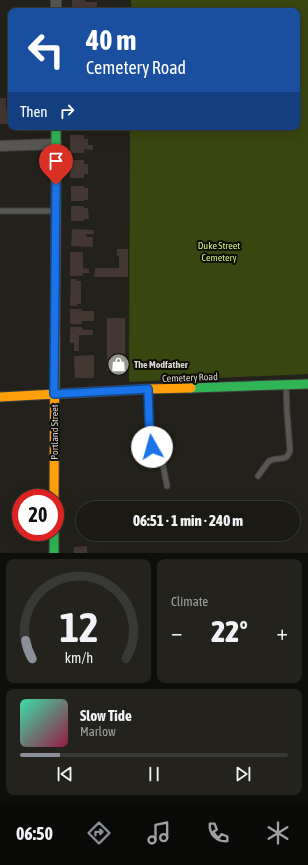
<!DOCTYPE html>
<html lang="en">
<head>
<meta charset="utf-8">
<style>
	:root { --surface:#1a1914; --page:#23221d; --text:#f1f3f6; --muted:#9fa0a0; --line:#383834; --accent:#8c9099 }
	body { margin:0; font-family:"Asap Condensed",sans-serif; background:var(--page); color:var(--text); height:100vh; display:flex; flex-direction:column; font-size:15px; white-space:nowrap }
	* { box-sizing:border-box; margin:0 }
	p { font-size:13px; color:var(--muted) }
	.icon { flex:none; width:22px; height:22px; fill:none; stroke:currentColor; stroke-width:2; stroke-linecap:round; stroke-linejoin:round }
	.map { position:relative; height:553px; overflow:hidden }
	.drawer { display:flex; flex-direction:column; gap:6px; padding:6px; background:#0e0e0b; flex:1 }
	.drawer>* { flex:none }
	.top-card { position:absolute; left:8px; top:8px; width:292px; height:122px; border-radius:8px; box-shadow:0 4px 16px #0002,0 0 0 1px var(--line); background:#1a4fa0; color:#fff; overflow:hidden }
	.speed { position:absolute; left:12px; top:489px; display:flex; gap:8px; font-size:20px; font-weight:700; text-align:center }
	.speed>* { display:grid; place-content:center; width:52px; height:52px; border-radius:50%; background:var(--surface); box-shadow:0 4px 16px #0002,0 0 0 1px var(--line); line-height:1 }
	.speed .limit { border:6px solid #d22; background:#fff; color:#111 }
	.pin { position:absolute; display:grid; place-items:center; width:34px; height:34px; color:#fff; margin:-41px -17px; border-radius:50% 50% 50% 0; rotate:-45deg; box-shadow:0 0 4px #0007 }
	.pin .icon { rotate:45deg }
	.me { position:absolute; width:44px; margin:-22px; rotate:353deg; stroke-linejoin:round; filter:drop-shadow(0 0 3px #0008) }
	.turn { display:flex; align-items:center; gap:14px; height:84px; padding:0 12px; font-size:18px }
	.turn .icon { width:52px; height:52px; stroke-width:2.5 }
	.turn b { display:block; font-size:28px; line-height:34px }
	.then { display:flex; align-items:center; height:38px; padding:0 12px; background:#0003; gap:8px; font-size:15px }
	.big { font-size:30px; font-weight:800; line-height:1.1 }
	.drawer .tile { flex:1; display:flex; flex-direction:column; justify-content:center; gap:6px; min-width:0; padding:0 14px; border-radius:8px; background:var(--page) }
	.drawer .dial { align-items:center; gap:0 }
	.dial svg { height:104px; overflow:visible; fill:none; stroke:var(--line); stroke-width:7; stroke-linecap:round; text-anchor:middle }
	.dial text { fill:var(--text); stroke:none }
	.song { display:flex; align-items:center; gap:12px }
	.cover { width:48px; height:48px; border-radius:6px; background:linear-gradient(135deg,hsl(160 70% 55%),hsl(340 70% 35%)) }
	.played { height:4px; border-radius:2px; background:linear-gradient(90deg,var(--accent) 15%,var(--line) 15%) }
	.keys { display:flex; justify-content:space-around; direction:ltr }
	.heat { display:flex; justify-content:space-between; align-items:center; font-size:22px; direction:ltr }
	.drawer .tiles { flex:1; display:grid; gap:6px; grid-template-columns:1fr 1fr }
	.tile:last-child { grid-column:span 2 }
	.trip { position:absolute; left:76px; top:501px; width:224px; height:40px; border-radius:20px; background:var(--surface); box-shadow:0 4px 16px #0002,0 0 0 1px var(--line); font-weight:800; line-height:40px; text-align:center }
	.menu { display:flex; height:64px; justify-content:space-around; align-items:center; background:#0a0a08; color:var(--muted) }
	.menu .icon { width:28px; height:28px }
	.menu .on { color:var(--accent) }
	.menu b { font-size:18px; color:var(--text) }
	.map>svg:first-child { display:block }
	.green { fill:#384610 }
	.building { fill:#443630 }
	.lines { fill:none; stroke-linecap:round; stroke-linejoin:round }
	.lane-casing { stroke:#3f3e3a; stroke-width:7 }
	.street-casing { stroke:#3f3e3a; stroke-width:12 }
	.fast-casing { stroke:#3f3e3a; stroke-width:11 }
	.slow-casing { stroke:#3f3e3a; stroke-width:11 }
	.jam-casing { stroke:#3f3e3a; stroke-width:11 }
	.lane { stroke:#575652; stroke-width:5 }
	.street { stroke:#575652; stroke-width:10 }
	.fast { stroke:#30b455; stroke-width:9 }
	.slow { stroke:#ff9f0a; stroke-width:9 }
	.jam { stroke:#e5322d; stroke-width:9 }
	.route-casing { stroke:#114b97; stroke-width:10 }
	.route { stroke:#1a73e8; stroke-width:7 }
	.labels { text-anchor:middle; stroke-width:4; stroke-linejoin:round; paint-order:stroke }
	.park-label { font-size:10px; fill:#cdef7d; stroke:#0d0c07 }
	.poi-label { font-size:10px; font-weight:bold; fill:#d6d4cd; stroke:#0d0c07; text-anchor:start }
	.street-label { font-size:10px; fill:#d6d4cd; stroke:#0d0c07 }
</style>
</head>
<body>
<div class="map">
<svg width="308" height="553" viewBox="0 0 308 553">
	<rect width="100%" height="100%" fill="#22211b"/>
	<!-- green -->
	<path class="green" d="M 131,0 L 308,0 L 308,374 L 129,382 L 130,127 L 297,127 L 297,11 L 131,11 Z"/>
	<!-- building -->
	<path class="building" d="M 72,0 L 85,0 L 85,2 L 97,2 L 97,11 L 72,11 Z
		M 0,98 L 6,98 L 6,109 L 10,109 L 10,124 L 0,124 Z
		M 71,127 L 83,127 L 83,130 L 71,129 Z
		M 70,135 L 84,135 L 84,139 L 88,139 L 88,145 L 93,145 L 93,150 L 84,149 L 84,153 L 70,153 Z
		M 71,160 L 84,160 L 84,164 L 88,164 L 88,174 L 84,174 L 84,178 L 70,178 Z
		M 71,186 L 84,186 L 84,188 L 88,188 L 88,200 L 84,200 L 84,201 L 71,201 Z
		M 71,206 L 84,206 L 84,208 L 88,208 L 89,219 L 84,219 L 84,221 L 71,221 Z
		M 72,229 L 94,230 L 94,234 L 86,234 L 86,237 L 93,237 L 93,247 L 71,246 Z
		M 117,249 L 128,249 L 128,277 L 94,277 L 95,268 L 119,268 L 119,256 L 117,256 Z
		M 70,252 L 83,252 L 83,268 L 89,269 L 89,273 L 83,273 L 83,276 L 70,276 Z
		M 71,279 L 77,279 L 77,281 L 81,281 L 81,304 L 77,304 L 77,306 L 70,306 Z
		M 70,309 L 82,309 L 82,311 L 94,311 L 94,321 L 82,321 L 82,324 L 70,324 Z
		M 107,318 L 125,318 L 125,371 L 107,371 Z
		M 70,327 L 82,327 L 83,330 L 93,330 L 93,335 L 79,335 L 79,351 L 74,351 L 74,343 L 70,343 Z
		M 94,355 L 94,378 L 75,378 L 74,356 Z
		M 87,546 L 87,553 L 74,553 L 74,547 Z"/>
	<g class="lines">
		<defs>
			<path id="lane" d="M 0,211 L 55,211
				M 148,390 L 150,437 L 152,447 L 162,460 L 167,486
				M 258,476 L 269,461 C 279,456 286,463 290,451 L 287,412 L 286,387"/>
			<path id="street" d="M 56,11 L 56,0
				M 0,146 L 56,144"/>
			<path id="fast" d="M 56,222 L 56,127
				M 191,388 L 308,384
				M 54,532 L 54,553"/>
			<path id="slow" d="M 0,397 L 148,389 L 191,388
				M 54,498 L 55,337"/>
			<path id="jam" d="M 55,337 L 56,222"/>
		</defs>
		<!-- lane casing -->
		<use href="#lane" class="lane-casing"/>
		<!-- street casing -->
		<use href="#street" class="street-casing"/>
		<!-- fast casing -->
		<use href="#fast" class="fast-casing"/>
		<!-- slow casing -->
		<use href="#slow" class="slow-casing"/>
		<!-- jam casing -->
		<use href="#jam" class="jam-casing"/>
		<!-- lane -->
		<use href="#lane" class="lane"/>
		<!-- street -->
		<use href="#street" class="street"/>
		<!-- fast -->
		<use href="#fast" class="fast"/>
		<!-- slow -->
		<use href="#slow" class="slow"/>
		<!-- jam -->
		<use href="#jam" class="jam"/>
	</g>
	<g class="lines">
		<defs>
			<path id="route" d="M 56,185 L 54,394 L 148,389 C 149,408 148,428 152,447"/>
		</defs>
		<!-- route casing -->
		<use href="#route" class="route-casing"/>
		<!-- route -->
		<use href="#route" class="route"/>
	</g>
	<!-- icons -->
	<defs>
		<symbol id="shop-disc" viewBox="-11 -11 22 22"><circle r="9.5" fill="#97958f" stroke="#0d0c07"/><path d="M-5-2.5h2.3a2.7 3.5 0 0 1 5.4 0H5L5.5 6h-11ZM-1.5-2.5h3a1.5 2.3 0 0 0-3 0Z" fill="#fff"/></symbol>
	</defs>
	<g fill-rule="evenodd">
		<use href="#shop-disc" x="106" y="352" width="25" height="25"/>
	</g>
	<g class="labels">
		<!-- park labels -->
		<g class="park-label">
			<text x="219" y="249">Duke Street<tspan x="219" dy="12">Cemetery</tspan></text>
		</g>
		<!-- poi labels -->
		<g class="poi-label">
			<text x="134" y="368">The Modfather</text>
		</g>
		<!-- street labels -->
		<g class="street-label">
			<text transform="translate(190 377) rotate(-2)" y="4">Cemetery Road</text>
			<text transform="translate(54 432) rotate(-90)" y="4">Portland Street</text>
		</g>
	</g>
</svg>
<div class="speed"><div class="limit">20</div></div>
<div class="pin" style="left:56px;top:185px;background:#d93025"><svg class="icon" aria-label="arrive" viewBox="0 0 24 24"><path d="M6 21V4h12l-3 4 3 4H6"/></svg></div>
<svg class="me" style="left:152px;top:447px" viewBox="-20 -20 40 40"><circle r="19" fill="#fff"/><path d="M0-13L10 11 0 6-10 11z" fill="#1a73e8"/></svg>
<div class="trip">06:51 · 1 min · 240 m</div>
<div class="top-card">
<div class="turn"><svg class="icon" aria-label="left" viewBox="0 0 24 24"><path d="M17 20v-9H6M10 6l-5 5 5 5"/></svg><div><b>40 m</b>Cemetery Road</div></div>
<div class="then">Then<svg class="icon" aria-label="right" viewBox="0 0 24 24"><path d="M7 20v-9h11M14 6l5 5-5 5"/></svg></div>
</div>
</div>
<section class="drawer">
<div class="tiles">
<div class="tile dial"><svg viewBox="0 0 100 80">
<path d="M14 69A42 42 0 1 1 86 69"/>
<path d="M14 69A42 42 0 0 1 9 55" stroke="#8c9099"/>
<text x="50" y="56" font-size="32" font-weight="700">12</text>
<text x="50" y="72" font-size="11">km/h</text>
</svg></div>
<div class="tile"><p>Climate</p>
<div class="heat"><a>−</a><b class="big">22°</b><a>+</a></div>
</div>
<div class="tile">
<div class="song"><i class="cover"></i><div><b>Slow Tide</b><p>Marlow</p></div></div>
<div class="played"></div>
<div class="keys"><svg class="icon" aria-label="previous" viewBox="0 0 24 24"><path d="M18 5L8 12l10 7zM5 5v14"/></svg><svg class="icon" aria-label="pause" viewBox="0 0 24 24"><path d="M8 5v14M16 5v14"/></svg><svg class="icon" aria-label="next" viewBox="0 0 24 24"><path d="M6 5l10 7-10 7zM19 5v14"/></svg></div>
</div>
</div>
</section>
<nav class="menu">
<b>06:50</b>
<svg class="icon on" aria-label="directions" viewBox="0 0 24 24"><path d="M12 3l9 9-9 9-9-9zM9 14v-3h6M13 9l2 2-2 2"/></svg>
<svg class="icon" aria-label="music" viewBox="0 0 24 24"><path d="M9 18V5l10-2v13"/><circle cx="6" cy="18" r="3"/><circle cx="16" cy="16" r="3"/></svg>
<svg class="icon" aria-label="phone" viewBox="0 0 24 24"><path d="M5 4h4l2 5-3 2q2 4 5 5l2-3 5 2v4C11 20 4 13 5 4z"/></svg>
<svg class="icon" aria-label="climate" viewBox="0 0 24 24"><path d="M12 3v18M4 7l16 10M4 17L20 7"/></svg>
</nav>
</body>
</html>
